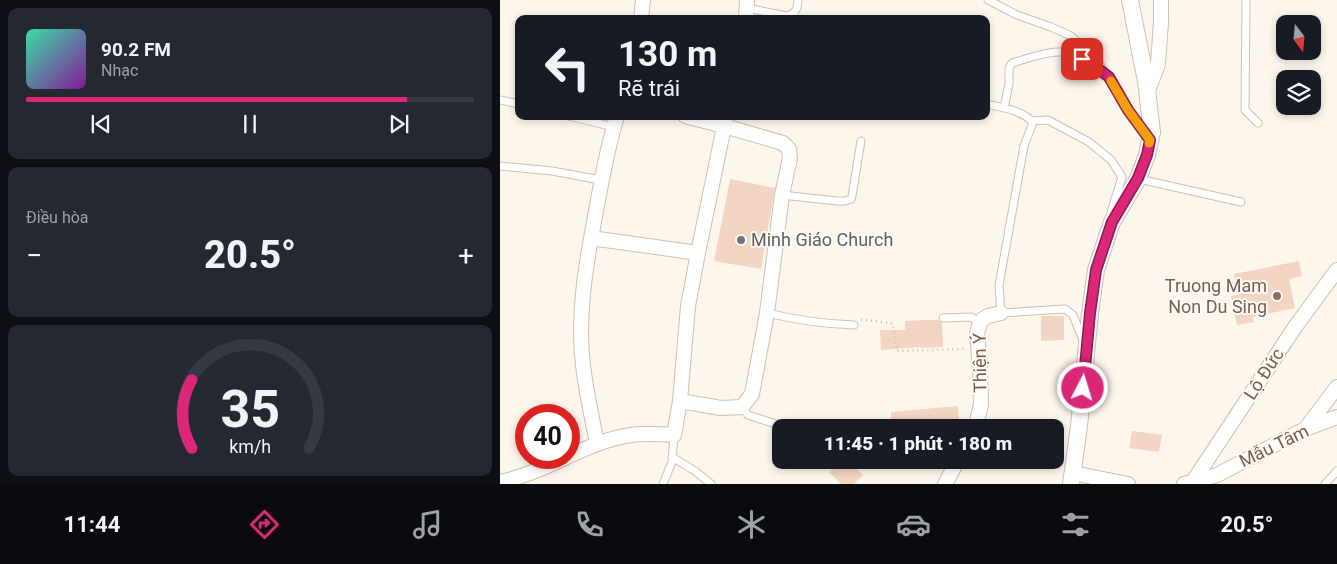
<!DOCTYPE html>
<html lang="vi">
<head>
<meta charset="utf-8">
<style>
	:root { --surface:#171b24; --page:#242831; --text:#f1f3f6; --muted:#9ea1a6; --line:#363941; --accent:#db2777 }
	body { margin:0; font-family:Roboto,sans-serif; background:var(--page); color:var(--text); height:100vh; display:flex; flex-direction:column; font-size:19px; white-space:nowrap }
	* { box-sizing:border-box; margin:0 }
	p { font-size:16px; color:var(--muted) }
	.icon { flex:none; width:28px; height:28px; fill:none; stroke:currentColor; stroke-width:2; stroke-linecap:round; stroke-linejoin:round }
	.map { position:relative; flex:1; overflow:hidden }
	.panel { display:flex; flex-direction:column; gap:8px; padding:8px; background:#0d0f14; width:500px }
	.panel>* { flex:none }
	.top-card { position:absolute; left:15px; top:15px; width:475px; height:105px; border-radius:10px; box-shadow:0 2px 8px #0003; background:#171b24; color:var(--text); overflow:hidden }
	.needle { width:32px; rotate:164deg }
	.fabs { position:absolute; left:776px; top:15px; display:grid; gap:10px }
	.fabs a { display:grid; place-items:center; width:45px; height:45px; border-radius:10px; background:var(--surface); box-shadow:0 2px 8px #0003; font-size:25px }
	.speed { position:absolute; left:15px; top:404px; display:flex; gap:10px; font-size:25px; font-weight:700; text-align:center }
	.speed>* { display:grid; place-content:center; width:65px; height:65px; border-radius:50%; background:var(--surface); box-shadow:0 2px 8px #0003; line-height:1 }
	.speed .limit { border:8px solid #d22; background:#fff; color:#111 }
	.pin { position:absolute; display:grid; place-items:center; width:42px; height:42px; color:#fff; margin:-21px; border-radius:10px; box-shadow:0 2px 8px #0006 }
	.me { position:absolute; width:55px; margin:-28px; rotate:5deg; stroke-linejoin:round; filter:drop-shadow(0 0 4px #0008) }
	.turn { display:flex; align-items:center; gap:18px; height:105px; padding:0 20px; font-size:22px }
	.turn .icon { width:65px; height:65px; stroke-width:2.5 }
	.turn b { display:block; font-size:35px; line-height:42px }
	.big { font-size:38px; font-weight:800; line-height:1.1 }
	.panel .card { flex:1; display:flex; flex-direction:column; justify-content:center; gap:8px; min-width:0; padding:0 18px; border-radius:10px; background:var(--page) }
	.panel .dial { align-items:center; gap:0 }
	.dial svg { height:130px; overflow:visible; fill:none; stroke:var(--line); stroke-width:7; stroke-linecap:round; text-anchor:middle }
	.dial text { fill:var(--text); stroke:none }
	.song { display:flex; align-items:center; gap:15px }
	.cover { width:60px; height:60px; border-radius:8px; background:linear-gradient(135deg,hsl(160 70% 55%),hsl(290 70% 35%)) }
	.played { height:5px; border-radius:2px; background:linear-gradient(90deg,var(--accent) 85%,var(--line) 85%) }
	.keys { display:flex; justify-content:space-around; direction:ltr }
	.heat { display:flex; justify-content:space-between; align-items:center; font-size:28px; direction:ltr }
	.trip { position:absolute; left:272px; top:419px; width:292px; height:50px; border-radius:10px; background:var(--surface); box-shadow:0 2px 8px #0003; font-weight:800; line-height:50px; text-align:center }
	.menu { display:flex; height:80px; justify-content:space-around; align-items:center; background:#090b0e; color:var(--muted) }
	.menu .icon { width:35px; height:35px }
	.menu .active { color:var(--accent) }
	.menu b { font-size:22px; color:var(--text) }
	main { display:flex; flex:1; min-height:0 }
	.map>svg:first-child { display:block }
	.building { fill:#f3d5c3 }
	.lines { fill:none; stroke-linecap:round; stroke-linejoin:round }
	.service-casing { stroke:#d1beb0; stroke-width:9 }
	.minor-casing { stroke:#d1beb0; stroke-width:16 }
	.tertiary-casing { stroke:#d1beb0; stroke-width:18 }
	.path { stroke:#d9b8a5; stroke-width:2.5; stroke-dasharray:1 4; stroke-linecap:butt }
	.service { stroke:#fff; stroke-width:7 }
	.minor { stroke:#fff; stroke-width:14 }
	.tertiary { stroke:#fff; stroke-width:16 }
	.route-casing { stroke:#8e194d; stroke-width:12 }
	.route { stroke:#db2777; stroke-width:9 }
	.slow { stroke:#f59e0b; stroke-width:9 }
	.worship-dot { fill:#6b7280; stroke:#fffaf3; stroke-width:2 }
	.education-dot { fill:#8d6e63; stroke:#fffaf3; stroke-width:2 }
	.labels { text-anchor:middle; stroke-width:4; stroke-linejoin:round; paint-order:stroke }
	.worship-label { font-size:18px; fill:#5b616d; stroke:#fffaf3; text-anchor:start }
	.education-label { font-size:18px; fill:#785e54; stroke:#fffaf3; text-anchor:end }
	.street-label { font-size:18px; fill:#7a5c4d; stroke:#fffaf3 }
</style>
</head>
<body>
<main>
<section class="panel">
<div class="card">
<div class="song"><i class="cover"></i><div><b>90.2 FM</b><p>Nhạc</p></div></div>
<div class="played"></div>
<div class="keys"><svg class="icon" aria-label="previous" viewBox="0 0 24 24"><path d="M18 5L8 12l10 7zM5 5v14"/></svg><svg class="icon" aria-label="pause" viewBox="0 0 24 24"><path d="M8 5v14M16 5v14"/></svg><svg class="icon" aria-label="next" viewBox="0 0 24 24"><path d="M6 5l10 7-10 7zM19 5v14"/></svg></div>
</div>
<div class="card"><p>Điều hòa</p>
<div class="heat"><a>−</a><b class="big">20.5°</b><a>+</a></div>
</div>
<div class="card dial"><svg viewBox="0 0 100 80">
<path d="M14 69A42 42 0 1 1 86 69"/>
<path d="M14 69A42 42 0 0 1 14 27" stroke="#db2777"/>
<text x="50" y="56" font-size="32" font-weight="700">35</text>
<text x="50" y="72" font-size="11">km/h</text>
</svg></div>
</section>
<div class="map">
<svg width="837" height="484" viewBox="0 0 837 484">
	<rect width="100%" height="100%" fill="#fdf6ec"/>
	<!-- building -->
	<path class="building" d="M 230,179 L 275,188 L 261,269 L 214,261 Z
		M 799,261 L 802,276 L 789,279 L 795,308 L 753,317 L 754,322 L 737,325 L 731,296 L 738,295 L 734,274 Z
		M 541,316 L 564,316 L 564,340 L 541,341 Z
		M 428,320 L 438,320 L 442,323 L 443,347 L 420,348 L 420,347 L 381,350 L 380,330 L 405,330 L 405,321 Z
		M 458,406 L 459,420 L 437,422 L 437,428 L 391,428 L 391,412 Z
		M 632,431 L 662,435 L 659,452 L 629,448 Z
		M 341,460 L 348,460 L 363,475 L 354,484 L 341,484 L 329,472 Z"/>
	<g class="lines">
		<defs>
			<path id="service" d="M 488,0 L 517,15 L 551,27 L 571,36 L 590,53 L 601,66 L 628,110 L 648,138
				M 746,0 L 745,110 L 758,123
				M 247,8 L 287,16 L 294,13 L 297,8 L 298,0
				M 0,100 L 19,104
				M 486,104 C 501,107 520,110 532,121 L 548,120 L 589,142 L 611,160 L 622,177 L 611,212
				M 504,108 L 509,84 L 509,68 L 512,63 C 530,58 551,49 571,53 C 582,55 596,67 605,74
				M 69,116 L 114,127
				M 532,121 L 532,125 L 524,146 L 499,285 L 501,313 L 565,309 L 573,315 L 583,340
				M 0,166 L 52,171 L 101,180
				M 639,179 L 741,202
				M 282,195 L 337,201 L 345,201 L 351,199 L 352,196 L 361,141
				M 267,313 C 296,320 325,324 354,325
				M 443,318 L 471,317 L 480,323
				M 242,407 L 248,415 L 288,428
				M 172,457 L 195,471 L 211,484
				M 163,484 L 172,462 L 174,435
				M 825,484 L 837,471"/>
			<path id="minor" d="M 141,19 L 143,0
				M 246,19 L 247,0
				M 648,91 L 658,64 L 661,22 L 661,0
				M 91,238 L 198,253
				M 180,401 L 221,408 L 242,407 L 252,394 L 267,313 L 282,195 L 290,158 L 289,149 L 283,143 L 224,126 L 185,116
				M 475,428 L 481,405 L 480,369 L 477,333 L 480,323 L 483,319 L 488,316 L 501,313
				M 806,428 L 837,387
				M 97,444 C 92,417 86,391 83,365 C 77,317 86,263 95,217 C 101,183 107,149 117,116
				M 69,456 C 89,447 109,438 131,435 C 145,433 160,434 174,435 L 180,401 L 188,306 L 198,253 L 226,117
				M 573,473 L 628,484
				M 694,480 L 795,327 L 837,270
				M 0,482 C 23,477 44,468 65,458
				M 445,484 L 458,460
				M 684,484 L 717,475 L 805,429 L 837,417"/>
			<path id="tertiary" d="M 571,484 L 579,426 L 590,313 L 596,270 L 612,222 L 638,179 L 647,155 L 652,132 L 646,81 L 630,0"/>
		</defs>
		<!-- service casing -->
		<use href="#service" class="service-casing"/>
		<!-- minor casing -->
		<use href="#minor" class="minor-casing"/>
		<!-- tertiary casing -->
		<use href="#tertiary" class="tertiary-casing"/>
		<!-- path -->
		<path class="path" d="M 361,320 L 376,321 L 393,324 L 397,351 L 465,349"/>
		<!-- service -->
		<use href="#service" class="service"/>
		<!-- minor -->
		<use href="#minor" class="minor"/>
		<!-- tertiary -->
		<use href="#tertiary" class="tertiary"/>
	</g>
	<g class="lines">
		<defs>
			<path id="route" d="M 582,59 L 592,64 L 609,77 L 628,110 L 650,140 L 647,155 L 638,178 L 612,222 L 596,270 L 590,313 L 583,388"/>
		</defs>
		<!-- route casing -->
		<use href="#route" class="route-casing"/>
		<!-- route -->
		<use href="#route" class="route"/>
		<!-- slow -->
		<path class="slow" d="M 611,81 L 628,110 L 650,140 L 649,143"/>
	</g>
	<!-- markers -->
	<circle class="worship-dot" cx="241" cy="240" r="5"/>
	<circle class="education-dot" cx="777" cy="296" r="5"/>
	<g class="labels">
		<!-- worship labels -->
		<g class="worship-label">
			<text x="251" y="246">Minh Giáo Church</text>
		</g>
		<!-- education labels -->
		<g class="education-label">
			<text x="767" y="292">Truong Mam<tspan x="767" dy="21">Non Du Sing</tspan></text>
		</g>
		<!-- street labels -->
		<g class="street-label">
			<text transform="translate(480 363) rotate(-91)" y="6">Thiện Ý</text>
			<text transform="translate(764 374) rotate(-57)" y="6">Lộ Đức</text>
			<text transform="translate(774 446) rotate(-26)" y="6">Mẫu Tâm</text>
		</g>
	</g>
</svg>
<div class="fabs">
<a><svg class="needle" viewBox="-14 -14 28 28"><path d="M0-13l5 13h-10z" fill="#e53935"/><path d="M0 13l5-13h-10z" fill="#9ea1a6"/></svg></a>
<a><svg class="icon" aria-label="layers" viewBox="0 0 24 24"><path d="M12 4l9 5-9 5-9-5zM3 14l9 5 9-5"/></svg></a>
</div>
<div class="speed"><div class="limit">40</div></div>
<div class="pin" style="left:582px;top:59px;background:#d93025"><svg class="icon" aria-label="arrive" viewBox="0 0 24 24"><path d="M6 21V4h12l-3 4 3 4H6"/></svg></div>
<svg class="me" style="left:583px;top:388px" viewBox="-20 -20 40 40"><circle r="17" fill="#db2777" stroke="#fff" stroke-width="3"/><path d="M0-11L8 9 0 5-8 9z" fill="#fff"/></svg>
<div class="trip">11:45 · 1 phút · 180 m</div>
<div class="top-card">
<div class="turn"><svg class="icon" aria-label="left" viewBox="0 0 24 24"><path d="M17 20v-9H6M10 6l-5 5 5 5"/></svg><div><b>130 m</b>Rẽ trái</div></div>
</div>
</div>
</main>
<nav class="menu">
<b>11:44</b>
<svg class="icon active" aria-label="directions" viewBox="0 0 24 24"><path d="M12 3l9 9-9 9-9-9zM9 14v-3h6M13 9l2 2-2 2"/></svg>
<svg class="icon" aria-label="music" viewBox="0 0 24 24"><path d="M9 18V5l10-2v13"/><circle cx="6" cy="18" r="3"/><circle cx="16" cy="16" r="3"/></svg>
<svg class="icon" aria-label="phone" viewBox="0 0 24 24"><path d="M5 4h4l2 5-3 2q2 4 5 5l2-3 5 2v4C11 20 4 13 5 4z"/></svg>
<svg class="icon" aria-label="climate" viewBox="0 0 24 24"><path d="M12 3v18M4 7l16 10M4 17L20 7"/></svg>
<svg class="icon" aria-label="car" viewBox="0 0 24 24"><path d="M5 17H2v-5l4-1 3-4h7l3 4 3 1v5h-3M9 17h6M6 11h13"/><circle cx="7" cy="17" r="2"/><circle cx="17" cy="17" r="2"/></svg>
<svg class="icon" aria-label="filters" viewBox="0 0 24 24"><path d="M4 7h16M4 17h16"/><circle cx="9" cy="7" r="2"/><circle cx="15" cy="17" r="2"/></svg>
<b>20.5°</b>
</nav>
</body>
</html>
